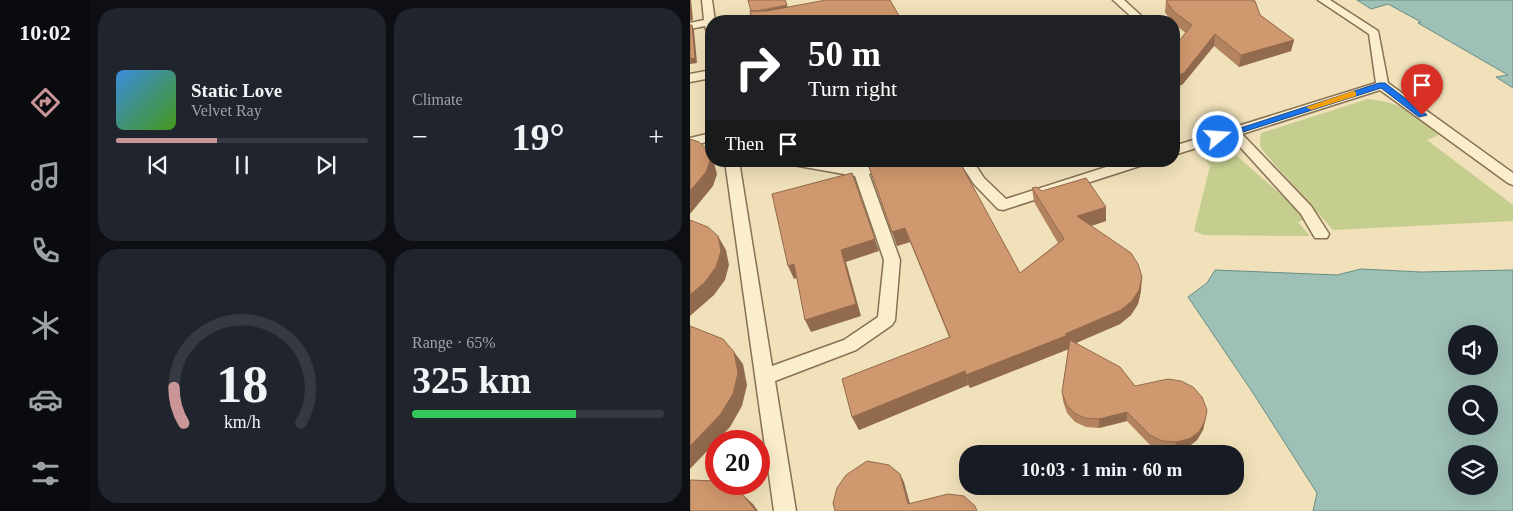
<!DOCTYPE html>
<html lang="en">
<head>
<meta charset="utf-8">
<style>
	:root { --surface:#171b24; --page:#20242c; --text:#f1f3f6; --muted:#9ea1a6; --line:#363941; --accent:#c99596 }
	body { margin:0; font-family:"Times New Roman",serif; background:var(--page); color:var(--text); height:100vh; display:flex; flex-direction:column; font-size:19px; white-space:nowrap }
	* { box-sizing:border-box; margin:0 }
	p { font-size:16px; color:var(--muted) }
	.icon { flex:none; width:28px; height:28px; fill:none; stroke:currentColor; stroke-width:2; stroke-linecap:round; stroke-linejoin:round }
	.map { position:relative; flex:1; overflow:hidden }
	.side { display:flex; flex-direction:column; gap:8px; padding:8px; background:#0d0f14; width:600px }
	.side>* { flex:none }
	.guide { position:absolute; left:15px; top:15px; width:475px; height:152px; border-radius:20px; box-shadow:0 5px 20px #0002; background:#202124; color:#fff; overflow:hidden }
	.fabs { position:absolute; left:758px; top:325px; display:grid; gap:10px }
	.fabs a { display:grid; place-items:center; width:50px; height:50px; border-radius:50%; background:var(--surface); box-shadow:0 5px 20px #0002; font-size:25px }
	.speed { position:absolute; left:15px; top:430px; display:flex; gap:10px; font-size:25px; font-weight:700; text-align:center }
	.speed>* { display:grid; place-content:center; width:65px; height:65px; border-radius:50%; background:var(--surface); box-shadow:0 5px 20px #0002; line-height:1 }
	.speed .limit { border:8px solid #d22; background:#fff; color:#111 }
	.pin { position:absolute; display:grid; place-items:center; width:42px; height:42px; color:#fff; margin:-51px -21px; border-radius:50% 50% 50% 0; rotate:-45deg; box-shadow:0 0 5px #0007 }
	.pin .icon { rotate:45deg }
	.me { position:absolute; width:55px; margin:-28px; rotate:72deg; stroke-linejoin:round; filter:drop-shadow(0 0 4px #0008) }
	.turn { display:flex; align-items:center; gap:18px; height:105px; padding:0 20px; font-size:22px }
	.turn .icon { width:65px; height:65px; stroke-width:2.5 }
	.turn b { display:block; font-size:35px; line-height:42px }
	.then { display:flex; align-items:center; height:48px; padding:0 20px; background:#0003; gap:10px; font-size:19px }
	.big { font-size:38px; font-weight:800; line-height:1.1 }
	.side .tile { flex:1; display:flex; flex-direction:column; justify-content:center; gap:8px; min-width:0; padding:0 18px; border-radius:20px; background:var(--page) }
	.side .dial { align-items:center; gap:0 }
	.dial svg { height:130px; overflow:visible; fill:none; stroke:var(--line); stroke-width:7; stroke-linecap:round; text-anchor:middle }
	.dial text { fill:var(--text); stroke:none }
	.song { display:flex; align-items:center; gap:15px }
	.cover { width:60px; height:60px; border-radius:8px; background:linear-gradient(135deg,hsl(210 70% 55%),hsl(100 70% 35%)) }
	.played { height:5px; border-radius:2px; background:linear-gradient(90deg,var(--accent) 40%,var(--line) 40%) }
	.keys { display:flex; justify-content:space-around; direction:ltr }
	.heat { display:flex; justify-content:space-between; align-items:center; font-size:28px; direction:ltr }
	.charge { height:8px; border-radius:4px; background:linear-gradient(90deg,#34c759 65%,var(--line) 0) }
	.side .tiles { flex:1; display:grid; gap:8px; grid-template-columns:repeat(2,1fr) }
	.trip { position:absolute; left:269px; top:445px; width:285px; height:50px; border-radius:20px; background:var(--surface); box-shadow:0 5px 20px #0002; font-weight:800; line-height:50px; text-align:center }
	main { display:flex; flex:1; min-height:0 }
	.dock { display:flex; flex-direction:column; width:90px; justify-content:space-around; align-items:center; background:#090b0e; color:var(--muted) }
	.dock .icon { width:35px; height:35px }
	.dock .on { color:var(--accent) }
	.dock b { font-size:22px; color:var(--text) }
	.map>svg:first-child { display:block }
	.green { fill:#c5ce8e }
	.water { fill:#9fc0b7; stroke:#678d84; fill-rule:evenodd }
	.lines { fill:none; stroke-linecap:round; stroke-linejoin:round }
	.service-casing { stroke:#877054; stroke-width:3 }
	.service { fill:#fbeecd; fill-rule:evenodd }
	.wall { fill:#b3835f }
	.shaded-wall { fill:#926a4d }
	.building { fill:#d0986e; stroke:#926a4d }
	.route { fill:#1a73e8; stroke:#114b97 }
	.slow { fill:#f59e0b }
</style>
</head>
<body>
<main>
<nav class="dock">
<b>10:02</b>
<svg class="icon on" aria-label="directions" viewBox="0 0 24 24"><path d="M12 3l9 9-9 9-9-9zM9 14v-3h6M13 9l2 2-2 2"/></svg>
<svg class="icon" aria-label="music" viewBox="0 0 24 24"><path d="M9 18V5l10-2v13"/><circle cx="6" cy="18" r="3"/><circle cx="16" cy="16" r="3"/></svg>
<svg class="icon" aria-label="phone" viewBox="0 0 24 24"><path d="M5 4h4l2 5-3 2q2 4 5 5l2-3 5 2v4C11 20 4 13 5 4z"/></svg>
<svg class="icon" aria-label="climate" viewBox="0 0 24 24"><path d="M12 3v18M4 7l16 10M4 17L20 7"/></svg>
<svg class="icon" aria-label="car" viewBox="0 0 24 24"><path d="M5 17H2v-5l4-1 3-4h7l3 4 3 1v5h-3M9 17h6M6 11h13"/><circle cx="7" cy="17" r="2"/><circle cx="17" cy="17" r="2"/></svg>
<svg class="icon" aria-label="filters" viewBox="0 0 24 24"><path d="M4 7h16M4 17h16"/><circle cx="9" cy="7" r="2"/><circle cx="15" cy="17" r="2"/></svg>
</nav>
<section class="side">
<div class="tiles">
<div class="tile">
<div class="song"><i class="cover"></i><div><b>Static Love</b><p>Velvet Ray</p></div></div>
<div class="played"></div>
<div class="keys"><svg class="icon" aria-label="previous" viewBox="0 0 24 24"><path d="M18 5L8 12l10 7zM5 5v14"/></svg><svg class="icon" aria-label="pause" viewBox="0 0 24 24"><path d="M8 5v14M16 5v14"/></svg><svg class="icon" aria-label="next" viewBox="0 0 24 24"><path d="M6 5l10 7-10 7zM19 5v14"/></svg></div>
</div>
<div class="tile"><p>Climate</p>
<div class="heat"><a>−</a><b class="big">19°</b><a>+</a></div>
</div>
<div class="tile dial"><svg viewBox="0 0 100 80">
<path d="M14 69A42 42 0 1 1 86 69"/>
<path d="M14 69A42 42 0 0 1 8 47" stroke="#c99596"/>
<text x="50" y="56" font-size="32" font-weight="700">18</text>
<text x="50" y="72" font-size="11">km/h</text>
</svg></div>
<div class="tile"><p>Range · 65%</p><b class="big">325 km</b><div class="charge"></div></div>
</div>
</section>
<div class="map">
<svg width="823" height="511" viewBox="0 0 823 511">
	<rect width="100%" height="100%" fill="#f0e1ba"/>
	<!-- green -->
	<path class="green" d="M 678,99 C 711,102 725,114 749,135 L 737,140 L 823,205 L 823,221 L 643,230 L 573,151 L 570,145 L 571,133 Z
		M 520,147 L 538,148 L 612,213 L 613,220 L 608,222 L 620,236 L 513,235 L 504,231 L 520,166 L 509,152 Z"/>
	<!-- water -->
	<path class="water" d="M 667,0 L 823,0 L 823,88 L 806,77 L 818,75 L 728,23 L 731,22 L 698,4 L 681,9 Z
		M 671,269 L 731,272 L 823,270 L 823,511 L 623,511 L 627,493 L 563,393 L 498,297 L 517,283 L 525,270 L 647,275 ZM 766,334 L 799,334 L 799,366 L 766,366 ZM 766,394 L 799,394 L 799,426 L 766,426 ZM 766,454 L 799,454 L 799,486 L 766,486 Z"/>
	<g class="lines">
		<defs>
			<path id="service" d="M 12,0 L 22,0 L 25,21 L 21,21 L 21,33 L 17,32 L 15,26 L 0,29 L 0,23 L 14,20 Z
				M 423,0 L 434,0 L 457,21 L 446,21 Z
				M 628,0 L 640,0 L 688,31 L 698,83 L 823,173 L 823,185 L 818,183 L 690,90 L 552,134 L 621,206 L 639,234 L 637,238 L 625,238 L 611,214 L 541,137 L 484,155 L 484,146 L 686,83 L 679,34 Z
				M 21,70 L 21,78 L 0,82 L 0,74 Z
				M 21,133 L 21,141 L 0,146 L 0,138 Z
				M 35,161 L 49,161 L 82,366 L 154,340 L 188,317 L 194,260 L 165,176 L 103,165 L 96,161 L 133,161 L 171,167 L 191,161 L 214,161 L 212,164 L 179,174 L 210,260 L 205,320 L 202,325 L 166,350 L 85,381 L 106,511 L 84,511 Z
				M 269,161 L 283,161 L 294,178 L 316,199 L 435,161 L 458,161 L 456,164 L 313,210 L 308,209 L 284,184 Z"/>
		</defs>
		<!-- service casing -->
		<use href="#service" class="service-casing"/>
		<!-- service -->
		<use href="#service" class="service"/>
	</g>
	<!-- wall -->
	<path class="wall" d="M 476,1 L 570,15 L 604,40 L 601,51 L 549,67 L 524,46 L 492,85 L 496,33 L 484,24 L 484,21 L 481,21 L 475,12 Z
		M 179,167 L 330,273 L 368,243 L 344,202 L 342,188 L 352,191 L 416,221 L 401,226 L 451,291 L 448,304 L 441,315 L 430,324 L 386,343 L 445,386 L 515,421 L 513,430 L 507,440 L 497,448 L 484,451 L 471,450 L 459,444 L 437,421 L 409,428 L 396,427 L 385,422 L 377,413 L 373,401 L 372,392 L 378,349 L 280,388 L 278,385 L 169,430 L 162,417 L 259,337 L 220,242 L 207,246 Z"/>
	<!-- shaded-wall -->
	<path class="shaded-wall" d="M 0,0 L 1,0 L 3,20 L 0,21 Z
		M 97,5 L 98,10 L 61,13 Z
		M 2,25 L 4,30 L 7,63 L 0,64 Z
		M 525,34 L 524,46 L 492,85 L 484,87 L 484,76 Z
		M 604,40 L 601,51 L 549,67 L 551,55 Z
		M 17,149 L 21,157 L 21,161 L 24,161 L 24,163 L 27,174 L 23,186 L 0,214 L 0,191 Z
		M 162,173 L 189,251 L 156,262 L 171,316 L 121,332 L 115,320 L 151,250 Z
		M 416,207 L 416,221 L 388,230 L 387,216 Z
		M 215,228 L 220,242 L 207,246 L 202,232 Z
		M 28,236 L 36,250 L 39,265 L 35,280 L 24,295 L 0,316 L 0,295 Z
		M 104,264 L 110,277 L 104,279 L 98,266 Z
		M 452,277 L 451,291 L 448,304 L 441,315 L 430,324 L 379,346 L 379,349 L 280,388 L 276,375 L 375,334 Z
		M 44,352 L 53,364 L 57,385 L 52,406 L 40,427 L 0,469 L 0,446 Z
		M 275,371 L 278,385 L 169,430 L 162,417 Z
		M 437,412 L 437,421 L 409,428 L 409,419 Z
		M 515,421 L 513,430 L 507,440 L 497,448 L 484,451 L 486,442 Z
		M 210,474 L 214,482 L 222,511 L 218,504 Z
		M 52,494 L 63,504 L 68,511 L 66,511 Z"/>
	<!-- building -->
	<path class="building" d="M 58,0 L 95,0 L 97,5 L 66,11 L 61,11 Z
		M 136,0 L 200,0 L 212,21 L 33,21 L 33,20 L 61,15 L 60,11 L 77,11 Z
		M 477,0 L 563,0 L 565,1 L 570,15 L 604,40 L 551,55 L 525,34 L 494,73 L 484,76 L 484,47 L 502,25 L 484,12 L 476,1 Z
		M 0,25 L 2,25 L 5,58 L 0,59 Z
		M 0,139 L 9,142 L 17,149 L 20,161 L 16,172 L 0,191 Z
		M 198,161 L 269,161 L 330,273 L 374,239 L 342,188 L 346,187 L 352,191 L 396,178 L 416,207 L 387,216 L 441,253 L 448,264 L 452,277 L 449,290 L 442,301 L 431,310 L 375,334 L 378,335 L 276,375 L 275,371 L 162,417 L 152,379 L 260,337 L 215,228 L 202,232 L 179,167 Z
		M 162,173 L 185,239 L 151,250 L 166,304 L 115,320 L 104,264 L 98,266 L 82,194 Z
		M 0,220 L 18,227 L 28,236 L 31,251 L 26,267 L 15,282 L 0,295 Z
		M 0,326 L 33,339 L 44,352 L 48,373 L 43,394 L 30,415 L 0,446 Z
		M 380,340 L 430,367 L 445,386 L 478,379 L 491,381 L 503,387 L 512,397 L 517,410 L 515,421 L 509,432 L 499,439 L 486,442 L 472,441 L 460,435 L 437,412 L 409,419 L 395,418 L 384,413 L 376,404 L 372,392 Z
		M 177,461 L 199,465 L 210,474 L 218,504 L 258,494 L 274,496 L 285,506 L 287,511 L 145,511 L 143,503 L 147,488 L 156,475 Z
		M 0,480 L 26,481 L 26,484 L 33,484 L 52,494 L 66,511 L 0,511 Z"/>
	<!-- route -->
	<path class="route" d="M 689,83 L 695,83 L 737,115 L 729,117 L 691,88 L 531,139 L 523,137 Z"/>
	<!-- slow -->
	<path class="slow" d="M 663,91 L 666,92 L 666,96 L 621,110 L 616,107 Z"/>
</svg>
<div class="fabs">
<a><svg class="icon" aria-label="sound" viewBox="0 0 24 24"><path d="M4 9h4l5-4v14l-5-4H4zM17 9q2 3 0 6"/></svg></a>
<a><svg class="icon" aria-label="search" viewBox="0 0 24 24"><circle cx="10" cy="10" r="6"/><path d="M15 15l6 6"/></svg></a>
<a><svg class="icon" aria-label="layers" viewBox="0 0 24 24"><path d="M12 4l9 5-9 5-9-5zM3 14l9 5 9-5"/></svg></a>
</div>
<div class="speed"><div class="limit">20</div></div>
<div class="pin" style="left:732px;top:115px;background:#d93025"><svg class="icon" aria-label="arrive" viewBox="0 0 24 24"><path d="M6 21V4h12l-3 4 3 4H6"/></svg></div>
<svg class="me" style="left:528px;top:137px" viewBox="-20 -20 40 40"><circle r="17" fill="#1a73e8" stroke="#fff" stroke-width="3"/><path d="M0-11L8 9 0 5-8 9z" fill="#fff"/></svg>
<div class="trip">10:03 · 1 min · 60 m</div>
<div class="guide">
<div class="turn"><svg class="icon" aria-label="right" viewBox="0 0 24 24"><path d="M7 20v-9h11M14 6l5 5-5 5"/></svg><div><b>50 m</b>Turn right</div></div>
<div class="then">Then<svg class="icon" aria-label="arrive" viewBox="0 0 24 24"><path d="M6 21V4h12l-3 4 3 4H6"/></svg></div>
</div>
</div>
</main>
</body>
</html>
